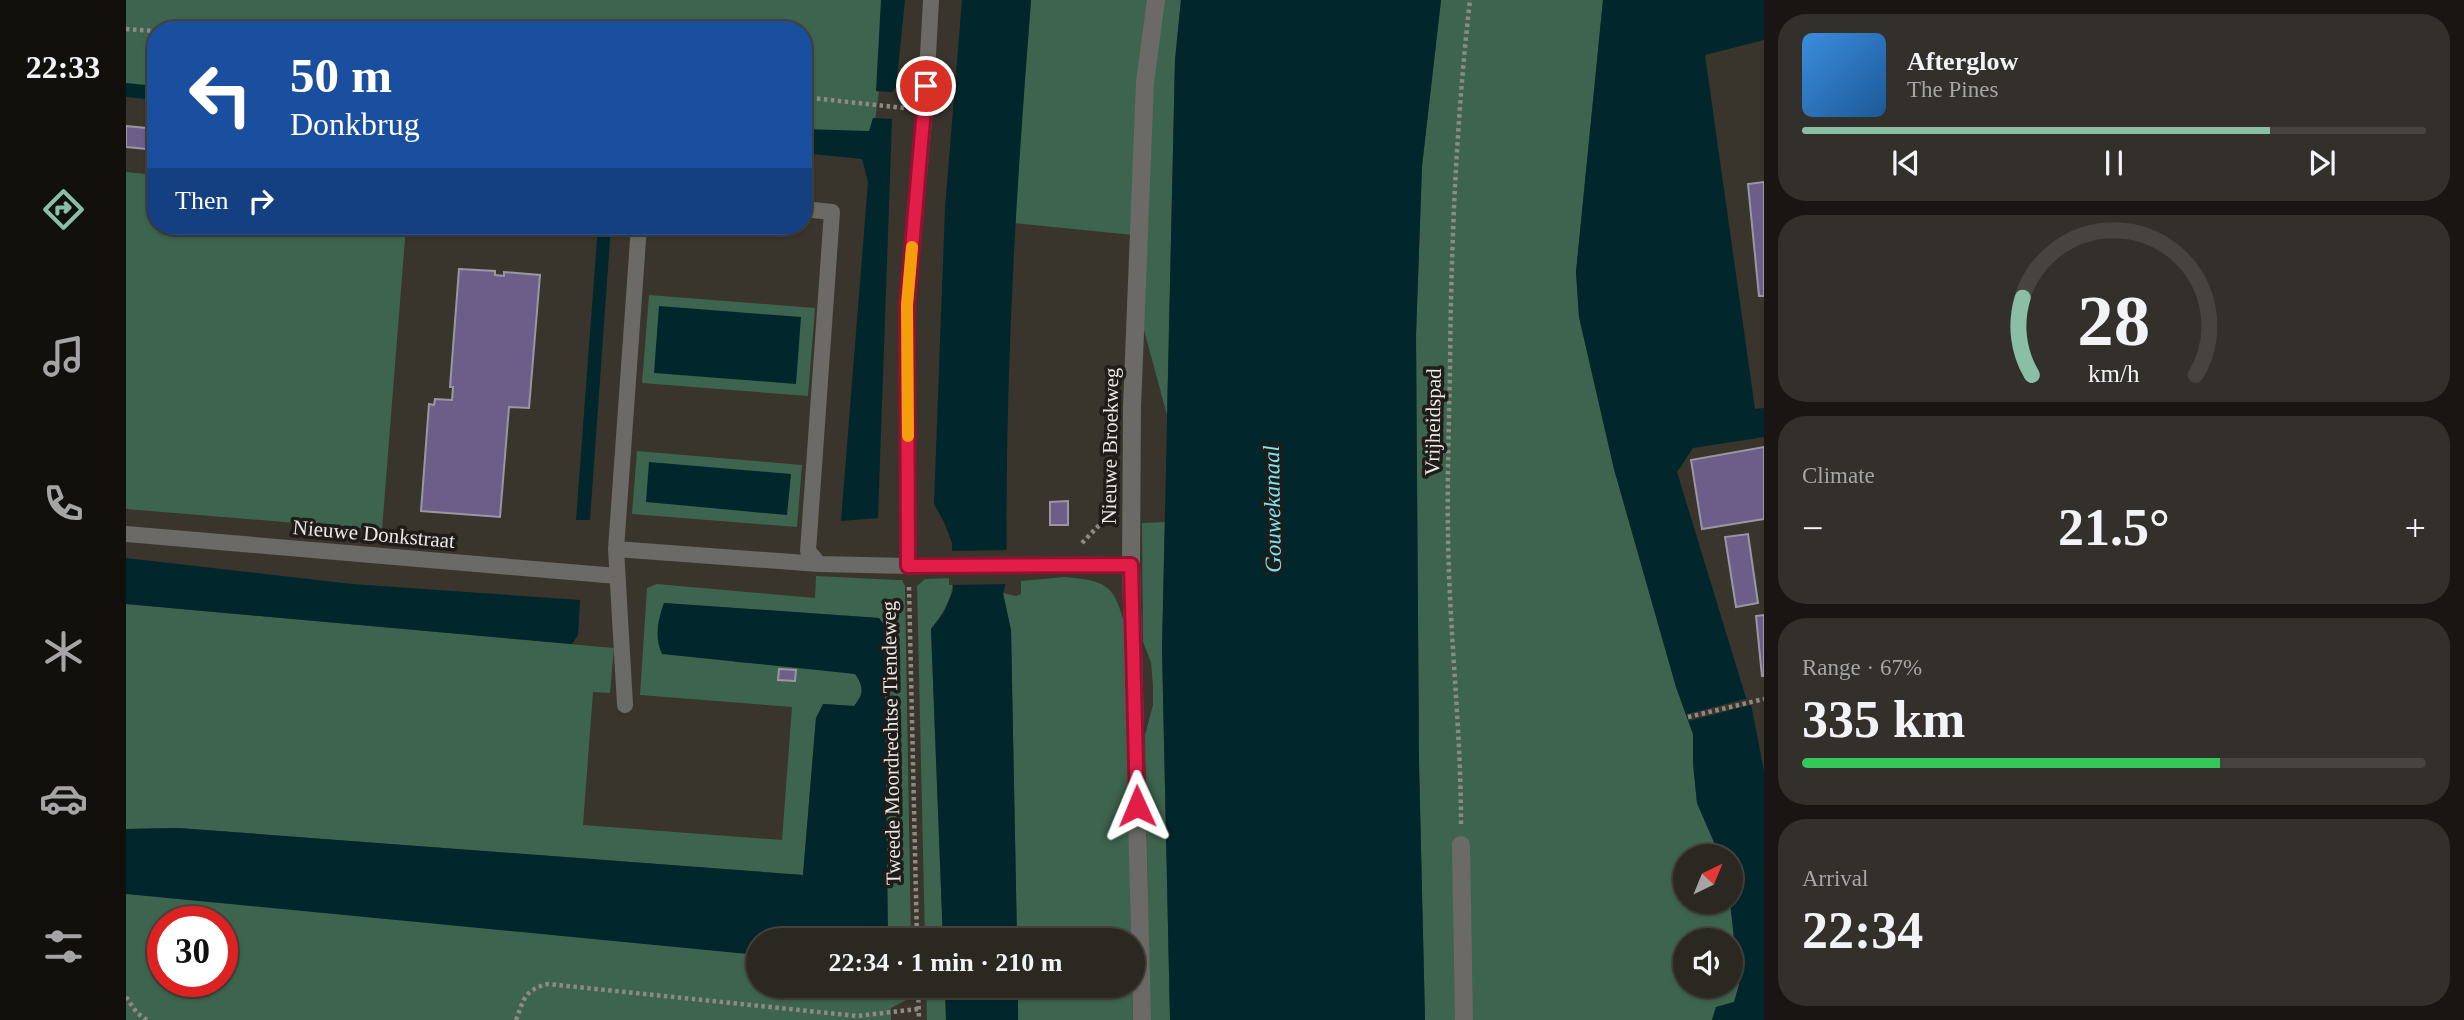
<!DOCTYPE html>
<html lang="en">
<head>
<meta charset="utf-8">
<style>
	:root { --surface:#2b2721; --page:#332f2a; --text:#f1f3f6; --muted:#a6a5a5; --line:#47443f; --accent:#8abfa5 }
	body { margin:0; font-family:"Times New Roman",serif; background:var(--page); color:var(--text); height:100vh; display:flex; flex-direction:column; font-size:26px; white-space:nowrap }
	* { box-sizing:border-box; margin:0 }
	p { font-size:23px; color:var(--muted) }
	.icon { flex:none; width:38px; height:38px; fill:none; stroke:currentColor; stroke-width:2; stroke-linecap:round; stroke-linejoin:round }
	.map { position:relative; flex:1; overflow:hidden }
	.details { display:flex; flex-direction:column; gap:14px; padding:14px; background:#181512; width:700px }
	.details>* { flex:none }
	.hud { position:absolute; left:21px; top:21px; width:665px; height:214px; border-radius:28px; box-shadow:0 2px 5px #0004,0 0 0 2px var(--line); background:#1a4fa0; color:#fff; overflow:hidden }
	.needle { width:46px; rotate:43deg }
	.fabs { position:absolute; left:1547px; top:844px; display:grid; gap:14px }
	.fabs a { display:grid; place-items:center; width:70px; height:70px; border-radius:50%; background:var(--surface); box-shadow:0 2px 5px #0004,0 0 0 2px var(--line); font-size:35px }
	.speed { position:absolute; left:21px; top:906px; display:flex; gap:14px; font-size:35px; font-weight:700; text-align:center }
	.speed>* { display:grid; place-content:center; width:91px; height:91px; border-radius:50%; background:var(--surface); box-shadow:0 2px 5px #0004,0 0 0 2px var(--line); line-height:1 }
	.speed .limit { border:10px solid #d22; background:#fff; color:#111 }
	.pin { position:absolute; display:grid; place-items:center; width:60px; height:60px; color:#fff; margin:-30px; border:4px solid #fff; border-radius:50%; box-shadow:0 2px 7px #0007 }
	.me { position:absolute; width:77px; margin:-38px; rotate:359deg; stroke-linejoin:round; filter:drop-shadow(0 0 5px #0008) }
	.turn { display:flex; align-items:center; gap:24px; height:147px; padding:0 28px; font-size:32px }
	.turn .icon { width:91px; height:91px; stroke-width:2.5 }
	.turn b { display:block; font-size:49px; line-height:60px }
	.then { display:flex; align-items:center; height:66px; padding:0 28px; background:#0003; gap:14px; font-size:26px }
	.big { font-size:52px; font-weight:700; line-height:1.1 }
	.details .widget { flex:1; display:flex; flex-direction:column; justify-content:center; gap:10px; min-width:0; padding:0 24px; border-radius:28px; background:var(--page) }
	.details .dial { align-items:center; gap:0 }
	.dial svg { height:182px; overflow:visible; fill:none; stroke:var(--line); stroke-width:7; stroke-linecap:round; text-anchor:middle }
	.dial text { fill:var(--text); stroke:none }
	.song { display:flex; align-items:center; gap:21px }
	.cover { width:84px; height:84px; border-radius:10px; background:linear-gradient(135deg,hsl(210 70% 55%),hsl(210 70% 35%)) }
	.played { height:7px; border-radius:4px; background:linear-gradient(90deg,var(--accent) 75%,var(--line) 75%) }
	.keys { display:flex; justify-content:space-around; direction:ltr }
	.heat { display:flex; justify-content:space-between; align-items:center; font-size:38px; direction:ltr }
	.charge { height:10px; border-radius:5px; background:linear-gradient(90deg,#34c759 67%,var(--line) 0) }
	.trip { position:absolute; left:620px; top:928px; width:399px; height:70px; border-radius:35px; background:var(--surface); box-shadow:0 2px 5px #0004,0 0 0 2px var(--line); font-weight:700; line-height:70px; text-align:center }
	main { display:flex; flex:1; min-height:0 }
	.dock { display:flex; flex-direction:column; width:126px; justify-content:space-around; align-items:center; background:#11100d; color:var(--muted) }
	.dock .icon { width:49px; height:49px }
	.dock .current { color:var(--accent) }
	.dock b { font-size:32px; color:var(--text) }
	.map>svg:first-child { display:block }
	.green { fill:#3d644e; fill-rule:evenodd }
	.water { fill:#01272c }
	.pier { fill:#39342c }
	.building { fill:#6d5d89; stroke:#9a97a1; stroke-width:2 }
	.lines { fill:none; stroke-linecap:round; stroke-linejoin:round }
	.path { stroke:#8e8a83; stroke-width:4.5; stroke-dasharray:3.5 3.5; stroke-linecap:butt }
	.lane { stroke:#6c6a66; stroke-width:16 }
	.street { stroke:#6c6a66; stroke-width:18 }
	.route-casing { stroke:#92132f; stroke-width:18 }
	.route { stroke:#e11d48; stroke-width:12 }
	.slow { stroke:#f59e0b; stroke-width:12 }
	.labels { text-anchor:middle; stroke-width:7; stroke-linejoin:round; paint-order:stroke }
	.street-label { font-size:21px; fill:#ece9e4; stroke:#1f1c19 }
	.water-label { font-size:23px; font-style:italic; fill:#7be6f3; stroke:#1f1c19 }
</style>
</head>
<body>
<main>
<nav class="dock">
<b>22:33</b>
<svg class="icon current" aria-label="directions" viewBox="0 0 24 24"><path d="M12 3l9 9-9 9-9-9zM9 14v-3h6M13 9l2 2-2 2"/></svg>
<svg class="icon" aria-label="music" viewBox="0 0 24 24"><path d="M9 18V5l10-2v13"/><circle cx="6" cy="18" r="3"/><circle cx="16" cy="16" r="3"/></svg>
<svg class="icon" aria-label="phone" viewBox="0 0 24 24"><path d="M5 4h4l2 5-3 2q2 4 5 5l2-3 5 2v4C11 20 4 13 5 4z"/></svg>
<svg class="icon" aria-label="climate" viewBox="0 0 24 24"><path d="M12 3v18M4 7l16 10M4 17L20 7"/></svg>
<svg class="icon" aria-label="car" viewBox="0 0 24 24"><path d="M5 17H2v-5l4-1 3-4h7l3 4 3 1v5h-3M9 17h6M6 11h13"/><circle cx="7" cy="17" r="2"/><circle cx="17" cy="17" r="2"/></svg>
<svg class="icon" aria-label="filters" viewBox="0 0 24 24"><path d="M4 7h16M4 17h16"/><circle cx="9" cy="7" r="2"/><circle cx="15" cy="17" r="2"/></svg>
</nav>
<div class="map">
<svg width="1638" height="1020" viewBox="0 0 1638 1020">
	<rect width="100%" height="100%" fill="#39342c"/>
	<!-- green -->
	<path class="green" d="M 0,0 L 759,0 L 751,91 L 753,92 L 745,149 L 677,143 L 677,30 L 30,30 L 30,89 L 0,87 Z
		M 905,0 L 1055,0 L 1049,60 L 1041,415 L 1015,319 L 1017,236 L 888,223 Z
		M 1315,0 L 1477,0 L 1450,272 L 1453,317 L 1488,469 L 1550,687 L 1567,734 L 1567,763 L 1571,803 L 1594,856 L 1559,856 L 1559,901 L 1604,901 L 1613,985 L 1608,1002 L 1590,1007 L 1586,1020 L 1299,1020 L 1293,764 L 1290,335 L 1296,166 ZM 1559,940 L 1605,940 L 1605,985 L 1559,985 Z
		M 0,172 L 30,175 L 30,226 L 280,226 L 256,530 L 0,509 Z
		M 523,295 L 689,308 L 682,396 L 516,383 Z
		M 511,451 L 676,465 L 671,527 L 506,514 Z
		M 1039,522 L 1036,648 L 1044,1020 L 1024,1020 L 1019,735 L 1027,705 L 1027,686 L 1025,662 L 1017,642 L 1016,523 Z
		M 690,576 L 771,580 L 776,580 L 779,586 L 785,940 L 762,940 L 758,625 L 753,618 L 538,603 L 535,612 L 609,662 L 691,668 L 730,674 C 738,688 738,694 728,706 L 698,704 L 690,718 L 677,875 L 52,828 L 0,829 L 0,604 L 488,648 L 484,693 L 467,692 L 457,825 L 656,840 L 666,707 L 514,695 L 521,588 L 531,584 L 689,598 Z
		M 939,577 C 986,581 989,588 1001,633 L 1005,940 L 891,940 L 885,631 L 877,593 L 890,596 L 895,594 L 895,581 Z
		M 827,578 C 827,599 817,613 805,629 L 817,940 L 799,940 L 791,586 L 799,579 Z
		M 0,879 L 632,940 L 632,985 L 749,985 L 752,990 L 764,991 L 764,985 L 786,985 L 786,997 L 765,1008 L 765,1020 L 0,1020 ZM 37,922 L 96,922 L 96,982 L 37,982 Z
		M 1006,980 L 1007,1020 L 892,1020 L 892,985 L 1006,985 Z
		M 800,985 L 819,985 L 820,1020 L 801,1020 Z"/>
	<!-- water -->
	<path class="water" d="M 755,0 L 779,0 L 770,87 L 766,92 L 750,91 Z
		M 836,0 L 905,0 C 890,193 878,385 881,579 L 877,593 L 885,630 L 891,940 L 817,940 L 805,629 L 817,614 L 827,591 L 826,543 L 818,522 L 808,504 L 819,208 Z
		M 1055,0 L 1315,0 L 1296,166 L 1290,335 L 1293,764 L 1299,1020 L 1044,1020 L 1036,648 L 1049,60 Z
		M 1477,0 L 1638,0 L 1638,40 L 1579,55 L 1629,409 L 1638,408 L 1638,437 L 1567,448 L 1551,472 L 1620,698 L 1624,699 L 1638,771 L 1638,1020 L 1586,1020 L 1590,1007 L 1608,1002 L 1613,985 L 1604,901 L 1605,856 L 1594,856 L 1571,803 L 1567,763 L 1567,734 L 1550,687 L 1488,469 L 1453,317 L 1450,272 Z
		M 0,83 L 30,86 L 30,100 L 0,97 Z
		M 747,118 L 766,119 L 752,518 L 715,521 L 742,182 L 736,159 L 677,153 L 677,129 L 743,131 Z
		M 472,226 L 485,226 L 464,520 L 450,520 Z
		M 533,306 L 675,317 L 670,384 L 528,373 Z
		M 523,462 L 665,474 L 661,515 L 520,502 Z
		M 0,558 L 226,584 L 454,600 L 452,635 L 446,644 L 0,604 Z
		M 538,603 L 753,618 L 758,625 L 762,940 L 632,940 L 632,955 L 0,894 L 0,829 L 52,828 L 677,875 L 690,718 L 697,704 L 728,706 C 738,694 738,687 729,674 L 536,654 C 528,636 532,620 538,603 Z
		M 819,985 L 892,985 L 892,1020 L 820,1020 Z"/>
	<!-- pier -->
	<path class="pier" d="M 884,550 L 883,584 L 823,585 L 823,551 Z
		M 1627,697 L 1628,704 L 1563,721 L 1561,714 Z"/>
	<!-- building -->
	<path class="building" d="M 0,126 L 30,129 L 30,150 L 0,147 Z
		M 1638,182 L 1638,296 L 1633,296 L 1622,184 Z
		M 333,269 L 369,271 L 369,275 L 378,276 L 378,272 L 414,275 L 403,408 L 383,407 L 374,517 L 295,511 L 303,404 L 308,405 L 309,399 L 326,400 L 327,387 L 324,387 Z
		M 1638,447 L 1638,519 L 1576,529 L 1565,460 Z
		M 942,501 L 942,525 L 924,525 L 924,502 Z
		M 1622,534 L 1632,603 L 1610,607 L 1599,537 Z
		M 1638,615 L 1638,676 L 1636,676 L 1630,616 Z
		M 653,669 L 670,670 L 669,681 L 652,680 Z"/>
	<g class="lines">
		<!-- path -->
		<path class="path" d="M 0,29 L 30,31
			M 677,97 L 778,108
			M 956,543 L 981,517
			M 783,587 L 791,940
			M 1562,717 L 1638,699
			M 1335,824 C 1335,727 1323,630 1322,533 C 1321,479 1323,424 1324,369 C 1325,246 1330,123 1344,0
			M 792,985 L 793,1020
			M 0,997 L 11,1013 L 21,1020
			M 390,1020 C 398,999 398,990 422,984 L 731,1016 L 792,1009"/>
		<!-- lane -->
		<path class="lane" d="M 677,209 L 706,212 L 682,551 L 693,564
			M 513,226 L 490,549 L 693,564 L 782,566 L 1005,565
			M 0,534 L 491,576
			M 490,549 L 499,705
			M 782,566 L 781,305 L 799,110 L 805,0"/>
		<!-- street -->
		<path class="street" d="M 1335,845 L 1338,1020
			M 1016,1020 L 1005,565 L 1006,407 L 1019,82 L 1030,0"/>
	</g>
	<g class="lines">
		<defs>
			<path id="route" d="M 800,86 L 781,305 L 782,566 L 1005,565 L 1011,806"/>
		</defs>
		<!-- route casing -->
		<use href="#route" class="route-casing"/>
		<!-- route -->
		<use href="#route" class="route"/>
		<!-- slow -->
		<path class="slow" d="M 782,436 L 781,305 L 786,247"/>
	</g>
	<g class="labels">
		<!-- street labels -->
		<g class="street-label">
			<text transform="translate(1307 422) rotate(-89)" y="7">Vrijheidspad</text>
			<text transform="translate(984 446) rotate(-89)" y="7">Nieuwe Broekweg</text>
			<text transform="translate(248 534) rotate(5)" y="7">Nieuwe Donkstraat</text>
			<text transform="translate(765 743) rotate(-91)" y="7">Tweede Moordrechtse Tiendeweg</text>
		</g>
		<!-- water labels -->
		<g class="water-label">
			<text transform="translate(1146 509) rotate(-91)" y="8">Gouwekanaal</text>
		</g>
	</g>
</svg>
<div class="fabs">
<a><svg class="needle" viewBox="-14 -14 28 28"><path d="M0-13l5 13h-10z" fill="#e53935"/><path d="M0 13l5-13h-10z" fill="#a6a5a5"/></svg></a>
<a><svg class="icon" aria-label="sound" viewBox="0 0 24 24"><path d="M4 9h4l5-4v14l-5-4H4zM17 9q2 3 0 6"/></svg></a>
</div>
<div class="speed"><div class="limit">30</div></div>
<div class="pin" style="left:800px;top:86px;background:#d93025"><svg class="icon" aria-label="arrive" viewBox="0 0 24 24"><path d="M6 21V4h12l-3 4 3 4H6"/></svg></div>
<svg class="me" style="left:1011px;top:806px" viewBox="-20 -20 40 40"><path d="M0-17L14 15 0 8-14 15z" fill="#e11d48" stroke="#fff" stroke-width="4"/></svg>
<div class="trip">22:34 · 1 min · 210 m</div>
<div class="hud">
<div class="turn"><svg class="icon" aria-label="left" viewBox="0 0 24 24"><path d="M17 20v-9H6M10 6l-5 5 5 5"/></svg><div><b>50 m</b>Donkbrug</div></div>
<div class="then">Then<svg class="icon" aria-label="right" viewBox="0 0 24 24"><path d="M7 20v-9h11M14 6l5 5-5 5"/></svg></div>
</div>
</div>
<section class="details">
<div class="widget">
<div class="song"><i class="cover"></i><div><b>Afterglow</b><p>The Pines</p></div></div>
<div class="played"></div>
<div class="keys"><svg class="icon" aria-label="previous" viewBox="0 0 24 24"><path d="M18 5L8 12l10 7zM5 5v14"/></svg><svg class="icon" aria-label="pause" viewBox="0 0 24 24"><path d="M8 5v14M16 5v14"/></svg><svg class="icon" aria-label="next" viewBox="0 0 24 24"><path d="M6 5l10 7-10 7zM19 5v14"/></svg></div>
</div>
<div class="widget dial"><svg viewBox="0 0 100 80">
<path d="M14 69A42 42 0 1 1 86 69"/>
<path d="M14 69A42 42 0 0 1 10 35" stroke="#8abfa5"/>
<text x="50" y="56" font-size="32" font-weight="700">28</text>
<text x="50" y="72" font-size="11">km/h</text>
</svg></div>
<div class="widget"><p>Climate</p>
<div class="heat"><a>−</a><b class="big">21.5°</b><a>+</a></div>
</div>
<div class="widget"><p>Range · 67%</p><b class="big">335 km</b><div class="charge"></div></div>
<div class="widget"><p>Arrival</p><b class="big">22:34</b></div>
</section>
</main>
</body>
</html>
